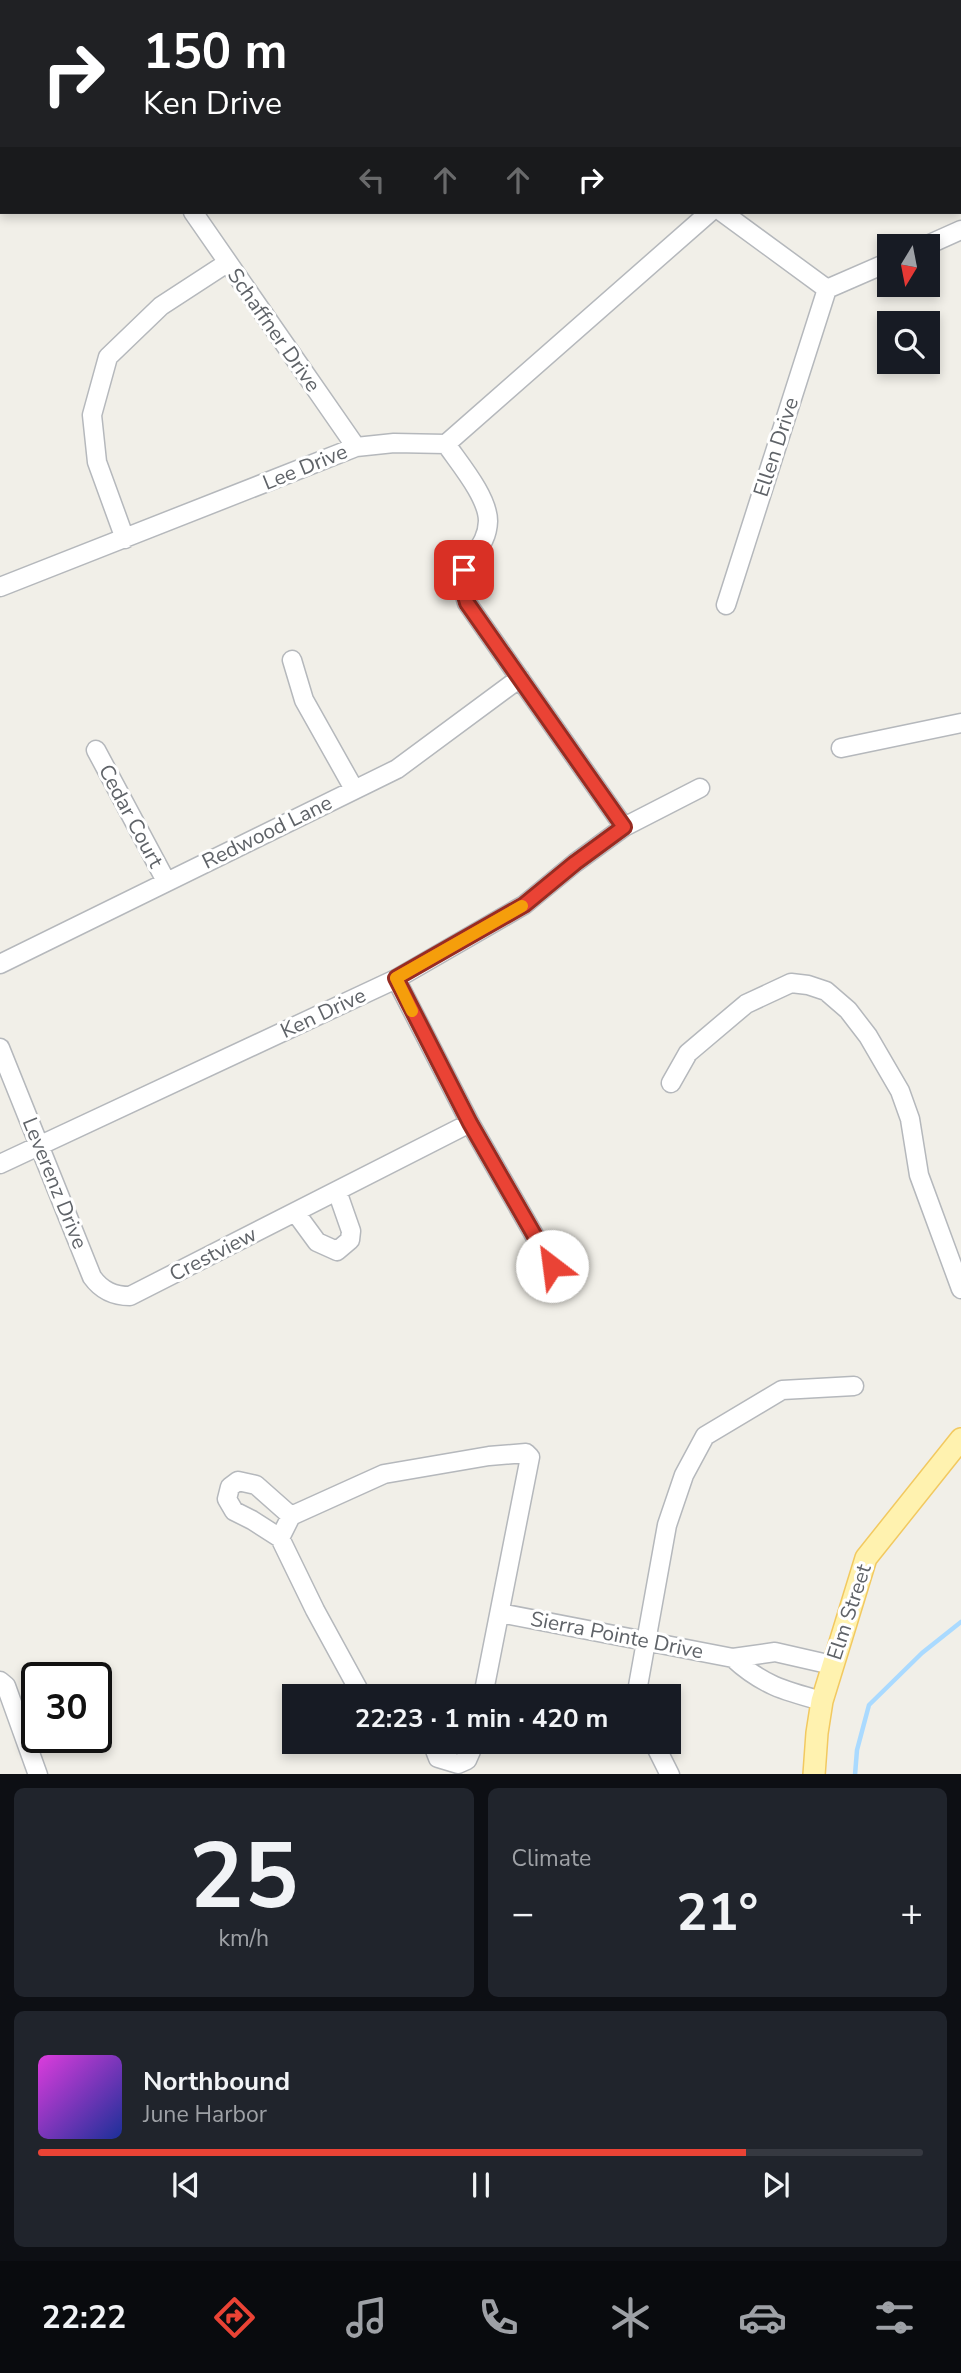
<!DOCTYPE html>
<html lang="en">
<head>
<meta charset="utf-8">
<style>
	:root { --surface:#171b24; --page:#20242c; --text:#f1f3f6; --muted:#9ea1a6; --line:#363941; --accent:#ea4335 }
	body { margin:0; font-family:"Nunito Sans",sans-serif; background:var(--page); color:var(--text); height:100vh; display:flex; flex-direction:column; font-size:26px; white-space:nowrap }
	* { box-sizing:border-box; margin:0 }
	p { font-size:23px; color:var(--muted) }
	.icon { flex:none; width:38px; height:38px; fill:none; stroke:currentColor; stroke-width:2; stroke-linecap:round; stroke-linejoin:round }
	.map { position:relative; height:1774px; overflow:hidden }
	.panel { display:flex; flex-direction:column; gap:14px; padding:14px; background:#0d0f14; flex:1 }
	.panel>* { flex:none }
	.guide { position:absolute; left:0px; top:0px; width:962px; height:214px; box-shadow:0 4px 10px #0003; background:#202124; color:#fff; overflow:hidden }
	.needle { width:46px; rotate:190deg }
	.fabs { position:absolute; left:877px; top:234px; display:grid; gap:14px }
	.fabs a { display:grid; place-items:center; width:63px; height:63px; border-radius:0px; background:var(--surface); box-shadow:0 4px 10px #0003; font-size:35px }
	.speed { position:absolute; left:21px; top:1662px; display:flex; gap:14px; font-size:35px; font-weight:700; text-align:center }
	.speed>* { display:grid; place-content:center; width:91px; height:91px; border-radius:50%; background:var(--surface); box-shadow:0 4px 10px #0003; line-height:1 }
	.speed .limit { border:4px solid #111; border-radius:10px; background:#fff; color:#111 }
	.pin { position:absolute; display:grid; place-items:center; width:60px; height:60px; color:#fff; margin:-30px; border-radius:14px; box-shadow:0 4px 10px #0006 }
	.me { position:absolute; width:77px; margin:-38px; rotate:330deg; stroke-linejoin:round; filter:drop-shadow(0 0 5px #0008) }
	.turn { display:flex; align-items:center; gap:24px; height:147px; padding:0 28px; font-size:32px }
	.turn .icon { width:91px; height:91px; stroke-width:2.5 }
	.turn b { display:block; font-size:49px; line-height:60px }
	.lanes { display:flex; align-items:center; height:66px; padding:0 28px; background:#0003; justify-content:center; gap:35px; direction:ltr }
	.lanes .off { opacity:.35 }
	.big { font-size:52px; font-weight:700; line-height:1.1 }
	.panel .widget { flex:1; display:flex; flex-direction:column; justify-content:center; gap:10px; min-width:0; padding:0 24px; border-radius:10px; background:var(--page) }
	.panel .dial { align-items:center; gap:0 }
	.dial b { font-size:91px; line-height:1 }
	.song { display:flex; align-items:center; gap:21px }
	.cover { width:84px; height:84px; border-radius:10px; background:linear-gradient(135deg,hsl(300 70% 55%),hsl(230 70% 35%)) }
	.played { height:7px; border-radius:4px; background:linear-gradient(90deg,var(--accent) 80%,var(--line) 80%) }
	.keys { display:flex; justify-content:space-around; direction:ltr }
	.heat { display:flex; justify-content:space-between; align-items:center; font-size:38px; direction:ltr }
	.panel .tiles { flex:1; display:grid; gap:14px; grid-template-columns:1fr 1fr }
	.widget:last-child { grid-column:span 2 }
	.trip { position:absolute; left:282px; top:1684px; width:399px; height:70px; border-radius:0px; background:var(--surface); box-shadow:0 4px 10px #0003; font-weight:700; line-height:70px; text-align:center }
	.dock { display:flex; height:112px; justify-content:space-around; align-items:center; background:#090b0e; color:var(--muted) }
	.dock .icon { width:49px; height:49px }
	.dock .active { color:var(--accent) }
	.dock b { font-size:32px; color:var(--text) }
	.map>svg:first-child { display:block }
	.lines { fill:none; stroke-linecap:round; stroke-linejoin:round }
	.stream { stroke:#aadaff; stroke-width:4.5 }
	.minor-casing { stroke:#b5b8bc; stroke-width:21 }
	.major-casing { stroke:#f2c960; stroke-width:24 }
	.minor { stroke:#fff; stroke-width:18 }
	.major { stroke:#fff2af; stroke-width:21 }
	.route-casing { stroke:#982c22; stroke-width:18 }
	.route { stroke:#ea4335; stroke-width:12 }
	.slow { stroke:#f59e0b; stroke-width:12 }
	.labels { text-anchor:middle; stroke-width:6; stroke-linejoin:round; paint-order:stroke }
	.street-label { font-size:21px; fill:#5f6368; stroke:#fff }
</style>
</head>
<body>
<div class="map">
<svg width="961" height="1775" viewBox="0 0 961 1775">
	<rect width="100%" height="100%" fill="#f1efe8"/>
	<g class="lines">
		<!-- stream -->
		<path class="stream" d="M 774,0 L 776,2
			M 961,107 L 961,106
			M 961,149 L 961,150
			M 855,1775 L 857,1750 L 869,1705 L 922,1653 L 961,1622"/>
		<defs>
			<path id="minor" d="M 325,0 L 330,2
				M 592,0 L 595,2
				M 529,2 L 530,0
				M 193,212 L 356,447
				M 722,212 L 827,289
				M 923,247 L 961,230
				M 827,289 L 889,262
				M 446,444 C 459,463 488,497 488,521 C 487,557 452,557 467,603 L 624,827
				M 125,539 L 97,462 L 92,415 L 108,357 L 161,306 L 227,263
				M 0,587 L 356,447 L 394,443 L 446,444 L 710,212
				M 726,605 L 827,289
				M 292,660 L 304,700 L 354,789
				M 841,748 L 961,723
				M 96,750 L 166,881
				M 0,964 L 397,769 L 520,678
				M 396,979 L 470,1123 L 552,1266
				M 0,1048 L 92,1277 C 102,1291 114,1296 130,1296 L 470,1123
				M 671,1083 L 688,1053 L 746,1004 L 791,983 L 808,985 L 826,991 L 848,1010 L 868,1036 L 900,1091 L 910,1119 L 919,1175 L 961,1289
				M 0,1164 L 396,979 L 524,905 L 575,863 L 624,827 L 700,788
				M 295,1212 L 317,1242 L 337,1251 L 350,1240 L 351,1231 L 337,1191
				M 280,1538 L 252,1520 L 234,1511 L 227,1499 L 230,1487 L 238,1481 L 256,1485 L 291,1516
				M 500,1613 L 733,1658 L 775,1652 L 832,1665
				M 733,1658 C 762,1685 785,1691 822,1701
				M 0,1681 L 6,1686 L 38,1775
				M 362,1696 L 315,1610 L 280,1538 L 291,1516 L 384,1474 L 489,1456 L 526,1453 L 530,1457 L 483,1696
				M 639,1696 L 638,1686 L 667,1525 L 684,1475 L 705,1436 L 782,1390 L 854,1386
				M 420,1741 L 441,1748 L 467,1741
				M 653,1741 L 670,1775
				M 433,1745 L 438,1758 L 458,1764 L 467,1760 L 471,1751 L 471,1741"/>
			<path id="major" d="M 878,0 L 879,2
				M 961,189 L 961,190
				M 814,1775 L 817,1733 L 822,1701 L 866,1558 L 961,1439"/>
		</defs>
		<!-- minor casing -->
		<use href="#minor" class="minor-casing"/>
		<!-- major casing -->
		<use href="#major" class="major-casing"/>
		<!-- minor -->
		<use href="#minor" class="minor"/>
		<!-- major -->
		<use href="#major" class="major"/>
	</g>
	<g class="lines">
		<defs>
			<path id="route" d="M 464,570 L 462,586 L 467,603 L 624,827 L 575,863 L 524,905 L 396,978 L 470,1123 L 552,1266"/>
		</defs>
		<!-- route casing -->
		<use href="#route" class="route-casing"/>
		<!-- route -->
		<use href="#route" class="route"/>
		<!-- slow -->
		<path class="slow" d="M 412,1011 L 396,978 L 522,906"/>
	</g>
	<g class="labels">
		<!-- street labels -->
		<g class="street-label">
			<text transform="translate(274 330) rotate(55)" y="7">Schaffner Drive</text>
			<text transform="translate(776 447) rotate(-72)" y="7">Ellen Drive</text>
			<text transform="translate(305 467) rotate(-22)" y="7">Lee Drive</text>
			<text transform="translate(131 816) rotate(62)" y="7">Cedar Court</text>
			<text transform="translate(267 832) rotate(-26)" y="7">Redwood Lane</text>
			<text transform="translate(323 1013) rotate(-25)" y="7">Ken Drive</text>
			<text transform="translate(55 1183) rotate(68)" y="7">Leverenz Drive</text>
			<text transform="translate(213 1254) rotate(-27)" y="7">Crestview</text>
			<text transform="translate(849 1612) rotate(-72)" y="7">Elm Street</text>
			<text transform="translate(617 1635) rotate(11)" y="7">Sierra Pointe Drive</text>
		</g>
	</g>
</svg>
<div class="fabs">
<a><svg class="needle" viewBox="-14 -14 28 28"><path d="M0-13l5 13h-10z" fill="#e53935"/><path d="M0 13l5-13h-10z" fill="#9ea1a6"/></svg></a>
<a><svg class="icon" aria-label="search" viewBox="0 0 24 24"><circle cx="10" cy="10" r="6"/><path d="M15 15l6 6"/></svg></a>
</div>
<div class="speed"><div class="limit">30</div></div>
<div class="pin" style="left:464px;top:570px;background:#d93025"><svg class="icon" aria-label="arrive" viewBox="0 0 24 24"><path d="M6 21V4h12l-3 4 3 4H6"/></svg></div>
<svg class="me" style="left:552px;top:1266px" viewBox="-20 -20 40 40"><circle r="19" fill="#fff"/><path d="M0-13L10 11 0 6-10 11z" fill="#ea4335"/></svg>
<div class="trip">22:23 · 1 min · 420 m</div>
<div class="guide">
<div class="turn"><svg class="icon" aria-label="right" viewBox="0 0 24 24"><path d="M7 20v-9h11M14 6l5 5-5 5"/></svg><div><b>150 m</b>Ken Drive</div></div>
<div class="lanes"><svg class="icon off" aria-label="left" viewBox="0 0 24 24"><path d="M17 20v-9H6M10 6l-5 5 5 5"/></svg><svg class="icon off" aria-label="ahead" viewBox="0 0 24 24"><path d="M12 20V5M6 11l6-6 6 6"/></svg><svg class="icon off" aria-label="ahead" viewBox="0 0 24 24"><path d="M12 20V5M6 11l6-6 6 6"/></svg><svg class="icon" aria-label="right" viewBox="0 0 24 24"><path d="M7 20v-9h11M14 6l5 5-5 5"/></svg></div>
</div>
</div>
<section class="panel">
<div class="tiles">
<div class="widget dial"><b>25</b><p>km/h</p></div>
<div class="widget"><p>Climate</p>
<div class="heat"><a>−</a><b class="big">21°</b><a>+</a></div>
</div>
<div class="widget">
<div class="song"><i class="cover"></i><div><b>Northbound</b><p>June Harbor</p></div></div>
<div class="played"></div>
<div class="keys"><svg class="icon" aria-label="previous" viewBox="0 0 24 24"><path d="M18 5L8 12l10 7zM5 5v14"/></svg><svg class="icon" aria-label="pause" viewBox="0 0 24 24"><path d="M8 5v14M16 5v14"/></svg><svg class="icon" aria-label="next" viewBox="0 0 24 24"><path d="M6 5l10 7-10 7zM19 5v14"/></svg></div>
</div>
</div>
</section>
<nav class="dock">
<b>22:22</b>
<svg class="icon active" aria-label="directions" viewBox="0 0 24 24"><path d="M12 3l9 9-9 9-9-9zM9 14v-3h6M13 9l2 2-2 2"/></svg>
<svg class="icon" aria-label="music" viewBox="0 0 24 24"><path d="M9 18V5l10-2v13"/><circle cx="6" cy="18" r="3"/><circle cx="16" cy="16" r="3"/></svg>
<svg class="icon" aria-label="phone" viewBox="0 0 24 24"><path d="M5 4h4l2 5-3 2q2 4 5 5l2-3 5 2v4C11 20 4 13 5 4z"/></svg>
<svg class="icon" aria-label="climate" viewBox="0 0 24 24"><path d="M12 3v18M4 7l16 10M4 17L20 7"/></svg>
<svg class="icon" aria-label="car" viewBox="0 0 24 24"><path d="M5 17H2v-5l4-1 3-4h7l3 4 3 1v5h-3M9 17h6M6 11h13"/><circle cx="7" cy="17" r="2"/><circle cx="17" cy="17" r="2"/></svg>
<svg class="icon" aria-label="filters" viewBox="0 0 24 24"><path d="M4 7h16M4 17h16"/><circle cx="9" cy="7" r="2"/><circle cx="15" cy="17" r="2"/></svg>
</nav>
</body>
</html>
